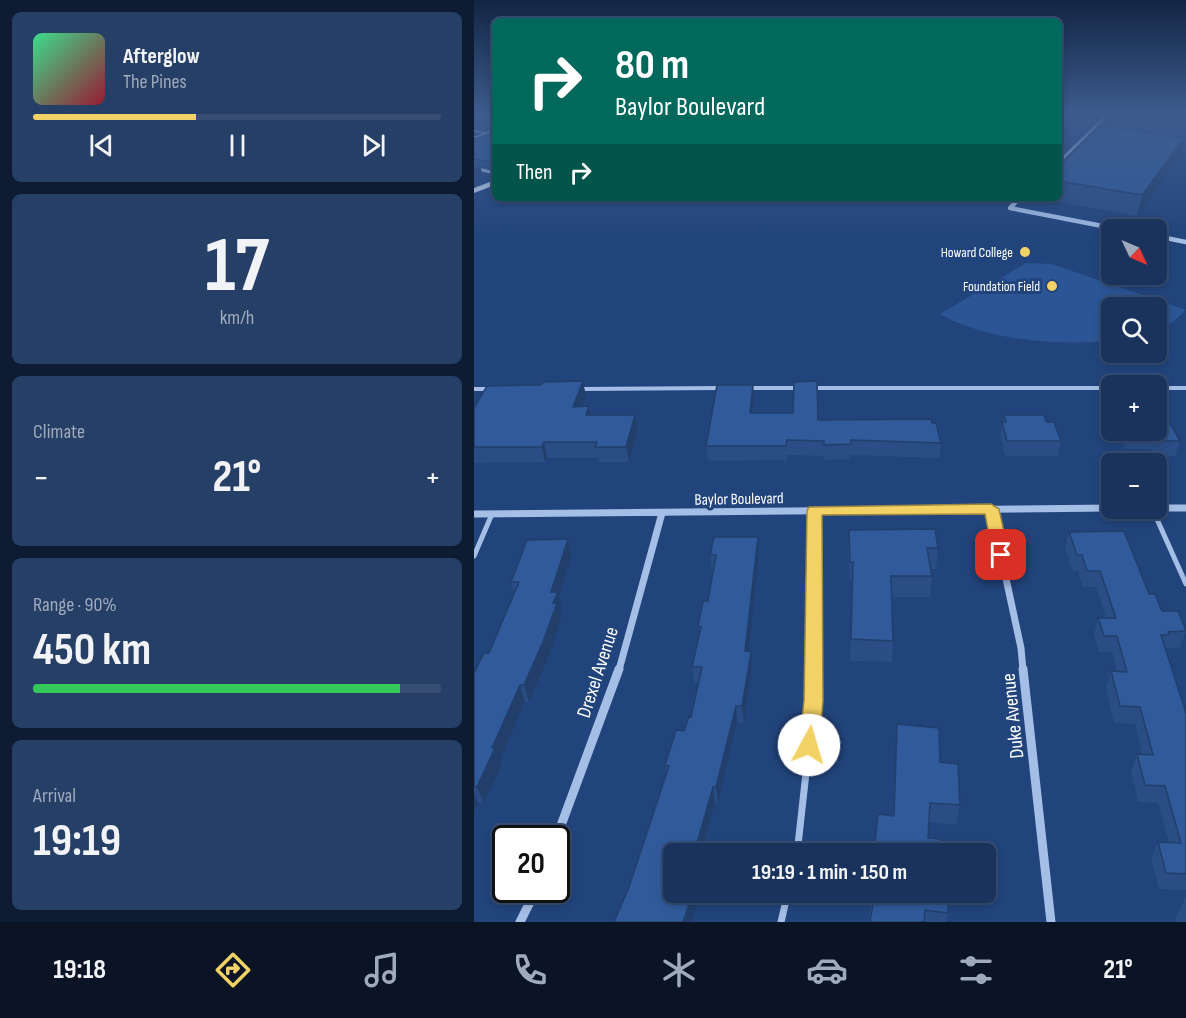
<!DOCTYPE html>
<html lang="en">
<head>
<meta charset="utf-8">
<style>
	:root { --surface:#19335d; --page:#263f66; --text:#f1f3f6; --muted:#9faabc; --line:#374e72; --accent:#f3d265 }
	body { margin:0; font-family:"Sofia Sans Condensed",sans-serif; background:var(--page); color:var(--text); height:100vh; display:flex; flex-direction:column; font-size:22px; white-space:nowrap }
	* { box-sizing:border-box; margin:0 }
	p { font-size:20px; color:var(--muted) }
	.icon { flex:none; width:33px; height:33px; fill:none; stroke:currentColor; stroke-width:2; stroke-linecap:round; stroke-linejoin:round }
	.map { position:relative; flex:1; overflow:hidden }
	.sheet { display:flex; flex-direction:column; gap:12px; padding:12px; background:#0e1c33; width:474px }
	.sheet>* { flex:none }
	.guide { position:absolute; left:18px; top:18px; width:570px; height:183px; border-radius:9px; box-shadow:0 3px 9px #0003,0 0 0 2px var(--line); background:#00695c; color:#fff; overflow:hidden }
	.needle { width:39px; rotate:134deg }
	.controls { position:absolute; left:627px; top:219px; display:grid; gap:12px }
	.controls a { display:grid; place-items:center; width:66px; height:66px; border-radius:9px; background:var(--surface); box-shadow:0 3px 9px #0003,0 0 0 2px var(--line); font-size:30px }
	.speed { position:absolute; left:18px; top:825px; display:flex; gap:12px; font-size:30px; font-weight:700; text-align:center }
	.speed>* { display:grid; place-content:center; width:78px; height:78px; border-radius:50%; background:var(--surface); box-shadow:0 3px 9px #0003,0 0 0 2px var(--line); line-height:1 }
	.speed .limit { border:3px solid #111; border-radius:9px; background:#fff; color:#111 }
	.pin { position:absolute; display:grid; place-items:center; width:51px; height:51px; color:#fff; margin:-26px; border-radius:12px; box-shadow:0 3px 9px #0006 }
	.me { position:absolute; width:66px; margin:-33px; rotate:6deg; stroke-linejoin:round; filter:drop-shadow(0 0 4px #0008) }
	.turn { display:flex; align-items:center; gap:21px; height:126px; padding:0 24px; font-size:27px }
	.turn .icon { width:78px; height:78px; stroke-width:2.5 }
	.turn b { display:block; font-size:42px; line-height:51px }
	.then { display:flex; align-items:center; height:57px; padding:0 24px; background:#0003; gap:12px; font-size:22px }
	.big { font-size:45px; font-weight:700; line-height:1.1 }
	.sheet .tile { flex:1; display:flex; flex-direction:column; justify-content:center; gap:9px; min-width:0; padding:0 21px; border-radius:9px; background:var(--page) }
	.sheet .dial { align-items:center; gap:0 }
	.dial b { font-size:78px; line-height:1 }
	.song { display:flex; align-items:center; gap:18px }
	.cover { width:72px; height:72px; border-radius:9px; background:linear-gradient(135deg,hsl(150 70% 55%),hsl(350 70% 35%)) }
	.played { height:6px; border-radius:3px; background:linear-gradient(90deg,var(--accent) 40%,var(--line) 40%) }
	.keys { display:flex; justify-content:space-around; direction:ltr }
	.heat { display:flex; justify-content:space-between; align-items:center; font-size:33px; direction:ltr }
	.charge { height:9px; border-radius:4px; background:linear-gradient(90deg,#34c759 90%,var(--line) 0) }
	.trip { position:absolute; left:189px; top:843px; width:333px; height:60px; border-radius:9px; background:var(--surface); box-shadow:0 3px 9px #0003,0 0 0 2px var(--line); font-weight:700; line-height:60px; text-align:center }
	.tabs { display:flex; height:96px; justify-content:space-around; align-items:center; background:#0a1425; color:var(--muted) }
	.tabs .icon { width:42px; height:42px }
	.tabs .current { color:var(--accent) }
	.tabs b { font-size:27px; color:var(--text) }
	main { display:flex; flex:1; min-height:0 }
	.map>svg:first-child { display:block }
	.green { fill:#2b5594 }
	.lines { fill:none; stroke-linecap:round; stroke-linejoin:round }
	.lane-far3 { stroke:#a4bee6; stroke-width:2 }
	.lane-far2 { stroke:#a4bee6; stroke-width:4 }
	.lane-far1 { stroke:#a4bee6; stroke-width:5 }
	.lane { stroke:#a4bee6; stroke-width:7 }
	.street-far3 { stroke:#a4bee6; stroke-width:3 }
	.street-far2 { stroke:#a4bee6; stroke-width:4.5 }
	.street-far1 { stroke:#a4bee6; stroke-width:7 }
	.street { stroke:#a4bee6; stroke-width:9 }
	.secondary { fill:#ceddf5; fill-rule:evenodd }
	.wall { fill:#294d84 }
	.shaded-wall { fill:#223f6c }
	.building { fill:#305a9a; stroke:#223f6c; stroke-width:1.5 }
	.route { fill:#f3d265; stroke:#9e8842; stroke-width:1.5 }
	.poi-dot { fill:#f3d265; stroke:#21447c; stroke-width:2 }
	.labels { text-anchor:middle; stroke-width:6; stroke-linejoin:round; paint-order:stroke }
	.far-poi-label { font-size:14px; fill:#fff; stroke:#21447c; text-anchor:end }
	.street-label { font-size:16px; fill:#fff; stroke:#21447c }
	.near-street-label { font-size:20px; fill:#fff; stroke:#21447c }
</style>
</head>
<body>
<main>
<section class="sheet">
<div class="tile">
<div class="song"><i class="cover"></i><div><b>Afterglow</b><p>The Pines</p></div></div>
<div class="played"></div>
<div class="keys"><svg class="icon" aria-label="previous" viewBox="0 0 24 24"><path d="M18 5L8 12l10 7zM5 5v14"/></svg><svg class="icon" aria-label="pause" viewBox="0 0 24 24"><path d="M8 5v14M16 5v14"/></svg><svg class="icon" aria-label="next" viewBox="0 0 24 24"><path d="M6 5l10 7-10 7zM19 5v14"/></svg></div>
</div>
<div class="tile dial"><b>17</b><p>km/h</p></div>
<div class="tile"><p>Climate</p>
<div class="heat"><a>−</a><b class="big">21°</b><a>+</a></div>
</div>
<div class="tile"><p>Range · 90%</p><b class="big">450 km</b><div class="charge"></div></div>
<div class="tile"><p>Arrival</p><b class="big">19:19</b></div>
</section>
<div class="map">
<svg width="712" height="922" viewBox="0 0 712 922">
	<rect width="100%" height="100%" fill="#21447c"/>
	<!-- green -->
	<path class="green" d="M 552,263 L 578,264 L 712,310 L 700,321 L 683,330 L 682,308 L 638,308 L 637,340 C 586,347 511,340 466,314 Z"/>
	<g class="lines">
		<!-- lane-far3 -->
		<path class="lane-far3" d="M 0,131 L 21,135"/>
		<!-- lane-far2 -->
		<path class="lane-far2" d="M 274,388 L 326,388
			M 340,388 L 638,388
			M 682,388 L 712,388
			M 0,389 L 17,389
			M 106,389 L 248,388"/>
		<!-- lane-far1 -->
		<path class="lane-far1" d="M 678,508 L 712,584
			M 0,556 L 18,514
			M 340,670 L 341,511"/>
		<!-- lane -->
		<path class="lane" d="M 323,854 L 340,701 L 340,669
			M 307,922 L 314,892"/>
		<!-- street-far3 -->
		<path class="street-far3" d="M 0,138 L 21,131
			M 585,162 L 634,114
			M 0,168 L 21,173
			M 538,206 L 547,198"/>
		<!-- street-far2 -->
		<path class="street-far2" d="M 536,208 L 649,230
			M 536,208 L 540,204
			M 682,236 L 712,242"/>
		<!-- street-far1 -->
		<path class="street-far1" d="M 682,508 L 712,508
			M 517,509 L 547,648 L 549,670
			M 0,514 L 638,508
			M 145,670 L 188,513"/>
		<!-- street -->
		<path class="street" d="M 549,669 L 577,922
			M 82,839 L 145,669
			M 46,922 L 62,890"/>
		<!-- secondary -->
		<path class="secondary" d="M 21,180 L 21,185 L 0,193 L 0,188 Z"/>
	</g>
	<!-- wall -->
	<path class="wall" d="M 21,132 L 21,169 L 0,165 L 0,139 Z
		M 710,138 L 706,157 L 663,216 L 569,199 L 569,198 L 585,198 L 585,181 Z
		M 112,396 L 108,406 L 115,406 L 117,415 L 161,415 L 164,430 L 155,462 L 125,462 L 124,458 L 73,458 L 71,462 L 0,463 L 0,408 Z
		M 280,399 L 279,413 L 344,420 L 458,423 L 467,443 L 465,458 L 377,455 L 377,459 L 350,460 L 350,456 L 313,455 L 313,460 L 234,461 L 232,446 Z
		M 530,415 L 572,422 L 587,441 L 584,456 L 531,456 L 526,437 L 528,422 L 529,422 Z
		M 643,430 L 682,430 L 706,441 L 701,456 L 680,456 L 676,449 L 652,449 Z
		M 375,530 L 464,548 L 462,569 L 457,569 L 458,576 L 456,597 L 418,597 L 419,641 L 418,662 L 376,661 L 378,582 L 376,582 L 374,551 Z
		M 595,532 L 675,594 L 688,611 L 712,631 L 706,648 L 691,648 L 712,713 L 712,890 L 685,889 L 677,859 L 684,842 L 695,843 L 684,803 L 664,802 L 657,771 L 663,754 L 668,754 L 661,724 L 640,723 L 632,688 L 637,671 L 643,671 L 638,652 L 625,652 L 620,634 L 624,618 L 632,618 L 622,587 L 609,587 L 604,571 L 599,571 L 591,548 Z
		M 284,537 L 285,553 L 274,651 L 278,668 L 270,723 L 263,722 L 244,804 L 241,803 L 230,844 L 260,848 L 261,854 L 200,854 L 200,892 L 255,892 L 253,903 L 155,887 L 192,774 L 191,765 L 217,717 L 225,683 L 220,683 L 218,667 L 225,634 L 224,626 L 234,601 L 239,571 L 238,571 L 236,555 Z
		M 94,539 L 98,555 L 85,597 L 88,609 L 86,614 L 87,620 L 74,658 L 55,702 L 51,702 L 26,760 L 28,765 L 10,803 L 4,803 L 0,812 L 0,673 L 15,653 L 40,593 L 37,582 Z
		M 423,724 L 466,762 L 486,805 L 482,825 L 455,822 L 454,838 L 419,816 Z
		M 397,892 L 474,913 L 472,922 L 395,922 Z
		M 712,897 L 712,922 L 702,922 L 701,919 Z"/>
	<!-- shaded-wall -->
	<path class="shaded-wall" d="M 710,138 L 706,157 L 663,216 L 668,195 Z
		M 7,167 L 8,174 L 0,177 L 0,169 Z
		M 109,381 L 112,396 L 102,421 L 99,407 Z
		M 279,385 L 280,399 L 277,428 L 276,413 Z
		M 115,406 L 118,421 L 112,415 Z
		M 161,415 L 164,430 L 155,462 L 152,447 Z
		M 70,442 L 73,458 L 71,462 L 68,447 Z
		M 284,537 L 285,553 L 273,668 L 271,651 Z
		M 94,539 L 98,555 L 85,597 L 88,609 L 86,614 L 87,620 L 74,658 L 55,702 L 50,685 L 77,592 Z
		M 277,652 L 278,668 L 270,723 L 268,706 Z
		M 46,685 L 51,702 L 26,760 L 28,765 L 10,803 L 3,787 L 18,748 Z
		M 262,706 L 263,722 L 244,804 L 242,787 Z
		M 239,787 L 241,803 L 227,854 L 223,843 Z
		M 0,793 L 4,803 L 0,812 Z
		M 219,892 L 223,892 L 225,899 L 217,922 L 209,922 Z
		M 251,892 L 255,892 L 253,903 Z"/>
	<!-- building -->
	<path class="building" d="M 626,126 L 710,138 L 668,195 L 585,181 L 585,166 Z
		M 21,132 L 21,161 L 19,162 L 0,159 L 0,139 Z
		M 0,165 L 7,167 L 0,169 Z
		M 109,381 L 99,407 L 115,406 L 112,415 L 161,415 L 152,447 L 121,447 L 123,442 L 70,442 L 68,447 L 0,447 L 0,408 L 13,386 L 67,385 L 69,382 Z
		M 343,381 L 344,420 L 457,419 L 458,423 L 462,423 L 467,443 L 377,440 L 377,444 L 350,445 L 350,441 L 313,440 L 312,446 L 232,446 L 243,385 L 279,385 L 276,413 L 319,413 L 320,382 Z
		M 682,401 L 683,401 L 706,441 L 684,441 L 680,434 L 656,434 L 654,430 L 682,430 Z
		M 530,415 L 570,415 L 572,422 L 580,422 L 587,441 L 533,441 L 528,422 L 532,422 Z
		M 461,529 L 464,548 L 453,548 L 458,576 L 417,576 L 419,641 L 377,639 L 379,562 L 376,562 L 375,530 Z
		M 650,531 L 675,594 L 681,594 L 688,611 L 704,611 L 712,631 L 694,632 L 695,635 L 687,635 L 712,713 L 712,874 L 692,873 L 684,842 L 707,843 L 691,786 L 671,785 L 663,754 L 679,755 L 666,707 L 646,706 L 637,671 L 653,672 L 643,636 L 630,636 L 624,618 L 642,618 L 626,571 L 613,571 L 608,555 L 603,555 L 595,532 Z
		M 240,537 L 284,537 L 271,651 L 277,652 L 268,706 L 262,706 L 242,787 L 239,787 L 223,843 L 260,848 L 259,854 L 200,854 L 200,892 L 219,892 L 209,922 L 140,922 L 155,887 L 195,766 L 191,765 L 202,730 L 210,731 L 215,716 L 217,717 L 228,667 L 218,667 L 227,627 L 224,626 L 229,601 L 234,601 L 236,589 L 242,555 L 236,555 Z
		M 94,539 L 77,592 L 84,592 L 79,603 L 83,603 L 69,642 L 50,685 L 46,685 L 18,748 L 21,748 L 3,787 L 0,786 L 0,673 L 10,653 L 15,653 L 45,582 L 37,582 L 53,540 Z
		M 423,724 L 465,728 L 466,762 L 484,764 L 486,805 L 456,803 L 454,838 L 467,839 L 466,854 L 400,854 L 404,814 L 420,816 Z
		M 397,892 L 474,892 L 474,913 L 451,910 L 450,922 L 396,922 L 399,904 L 396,903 Z"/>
	<!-- sky -->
	<linearGradient id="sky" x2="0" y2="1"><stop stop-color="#122544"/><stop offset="0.47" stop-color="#3d5c8e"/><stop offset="1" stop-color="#3d5c8e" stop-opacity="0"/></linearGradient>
	<rect width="712" height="243" fill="url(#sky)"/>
	<!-- route -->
	<path class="route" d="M 517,504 L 525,509 L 535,555 L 533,559 L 522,559 L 519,555 L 511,514 L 348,515 L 349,701 L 345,745 L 342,751 L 335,753 L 328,751 L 325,745 L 330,701 L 333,511 L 335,507 Z"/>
	<!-- markers -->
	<g class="poi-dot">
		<circle cx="551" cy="252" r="6"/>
		<circle cx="578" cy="286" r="6"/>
	</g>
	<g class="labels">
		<!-- far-poi labels -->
		<g class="far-poi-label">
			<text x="539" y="257">Howard College</text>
			<text x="566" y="291">Foundation Field</text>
		</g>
		<!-- street labels -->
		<g class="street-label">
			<text transform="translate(265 498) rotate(-1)" y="6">Baylor Boulevard</text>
		</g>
		<!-- near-street labels -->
		<g class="near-street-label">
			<text transform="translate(123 672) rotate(-72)" y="7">Drexel Avenue</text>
			<text transform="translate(538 716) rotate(-96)" y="7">Duke Avenue</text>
		</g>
	</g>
</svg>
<div class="controls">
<a><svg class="needle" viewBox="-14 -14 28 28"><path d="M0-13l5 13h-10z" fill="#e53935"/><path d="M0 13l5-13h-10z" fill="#9faabc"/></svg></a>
<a><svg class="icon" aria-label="search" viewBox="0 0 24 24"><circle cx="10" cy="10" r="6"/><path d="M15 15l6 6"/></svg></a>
<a>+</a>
<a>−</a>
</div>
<div class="speed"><div class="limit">20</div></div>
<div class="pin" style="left:527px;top:555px;background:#d93025"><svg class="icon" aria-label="arrive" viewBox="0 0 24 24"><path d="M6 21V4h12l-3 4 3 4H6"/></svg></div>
<svg class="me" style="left:335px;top:745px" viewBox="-20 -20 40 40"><circle r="19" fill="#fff"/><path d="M0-13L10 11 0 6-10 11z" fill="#f3d265"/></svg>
<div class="trip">19:19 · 1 min · 150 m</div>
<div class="guide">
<div class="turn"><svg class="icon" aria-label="right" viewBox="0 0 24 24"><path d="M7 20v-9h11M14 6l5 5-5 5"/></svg><div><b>80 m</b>Baylor Boulevard</div></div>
<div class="then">Then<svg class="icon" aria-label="right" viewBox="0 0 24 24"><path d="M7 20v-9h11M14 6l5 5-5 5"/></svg></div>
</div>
</div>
</main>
<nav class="tabs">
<b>19:18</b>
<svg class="icon current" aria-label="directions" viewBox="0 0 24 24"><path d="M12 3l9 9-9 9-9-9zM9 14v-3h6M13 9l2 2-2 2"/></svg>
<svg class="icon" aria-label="music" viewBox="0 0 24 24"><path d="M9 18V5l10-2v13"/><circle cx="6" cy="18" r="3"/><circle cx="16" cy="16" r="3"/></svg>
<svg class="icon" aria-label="phone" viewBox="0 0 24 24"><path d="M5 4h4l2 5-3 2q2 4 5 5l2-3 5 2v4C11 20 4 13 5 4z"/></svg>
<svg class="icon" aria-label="climate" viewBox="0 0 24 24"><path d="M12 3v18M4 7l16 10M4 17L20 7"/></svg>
<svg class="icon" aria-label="car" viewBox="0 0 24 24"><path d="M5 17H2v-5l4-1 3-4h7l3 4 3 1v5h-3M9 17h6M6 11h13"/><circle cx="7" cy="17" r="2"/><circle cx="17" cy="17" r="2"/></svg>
<svg class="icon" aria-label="filters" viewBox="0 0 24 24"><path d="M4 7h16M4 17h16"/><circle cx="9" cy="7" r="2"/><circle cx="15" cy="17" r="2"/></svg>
<b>21°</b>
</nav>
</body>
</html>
